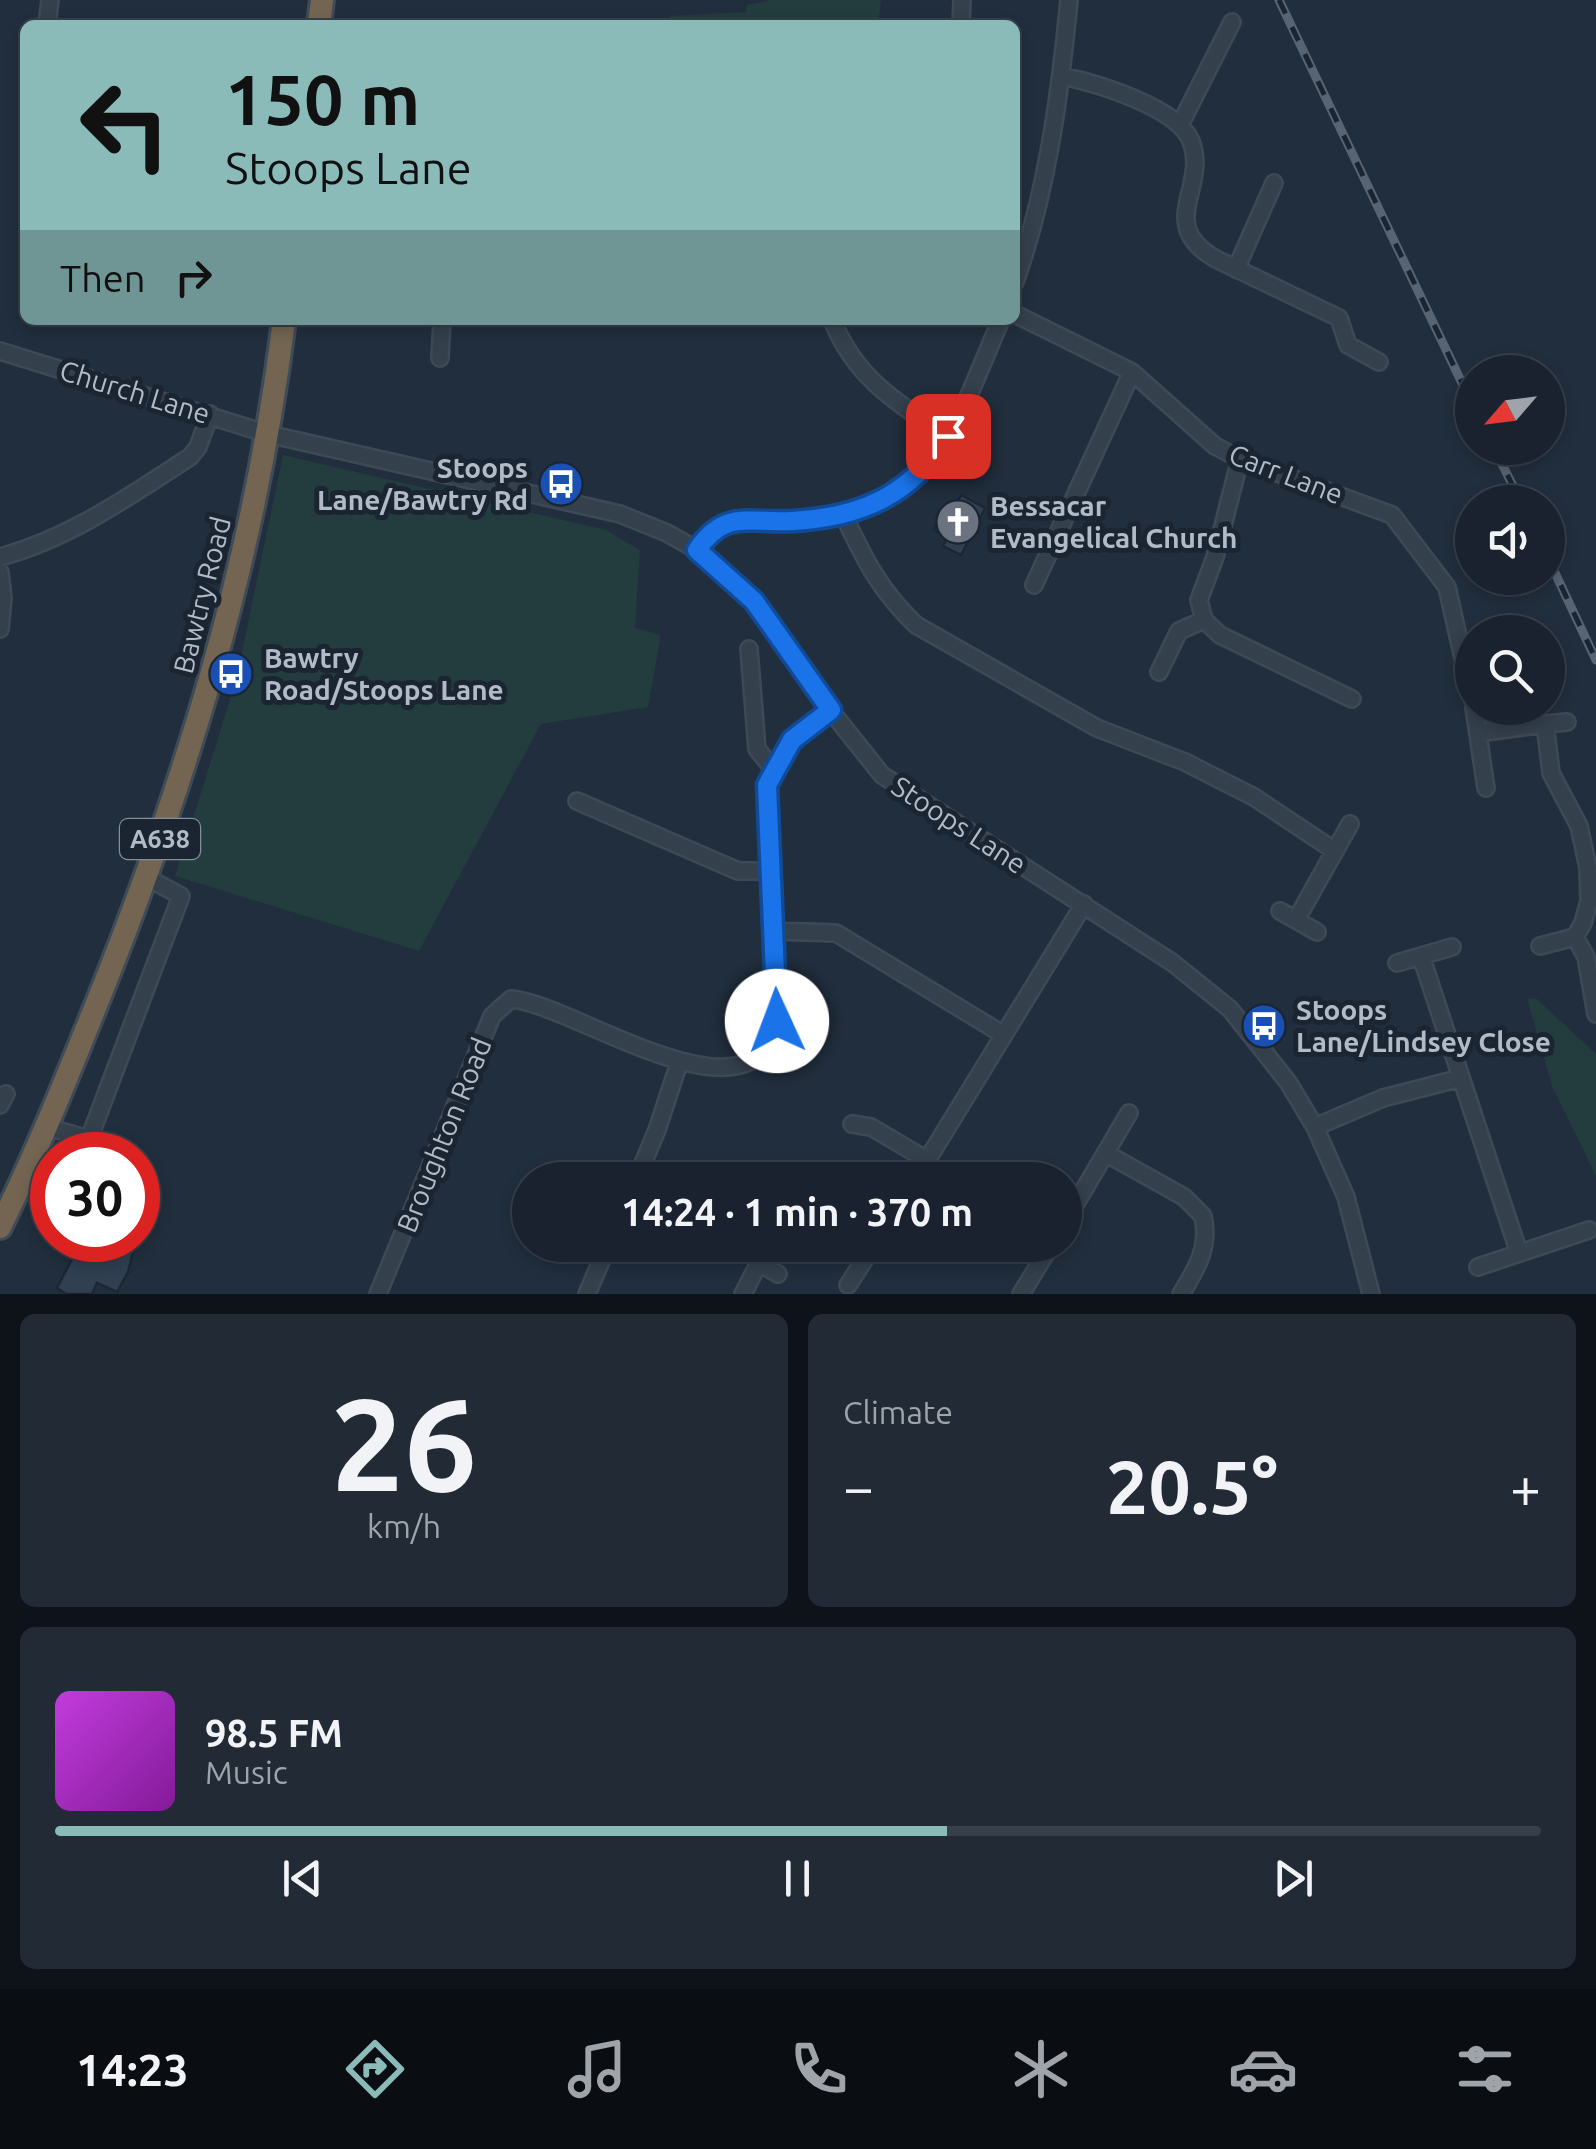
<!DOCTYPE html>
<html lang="en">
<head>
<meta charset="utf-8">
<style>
	:root { --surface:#19222e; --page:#222a36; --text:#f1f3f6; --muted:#9fa4aa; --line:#373f4a; --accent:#8bbbb9 }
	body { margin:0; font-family:Ubuntu,sans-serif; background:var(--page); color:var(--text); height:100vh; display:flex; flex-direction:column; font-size:38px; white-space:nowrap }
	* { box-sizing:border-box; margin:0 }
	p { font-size:32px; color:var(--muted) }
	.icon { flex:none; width:55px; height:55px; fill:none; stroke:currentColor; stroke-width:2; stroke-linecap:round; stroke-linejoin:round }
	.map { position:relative; height:1294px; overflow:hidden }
	.sheet { display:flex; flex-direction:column; gap:20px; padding:20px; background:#0e1319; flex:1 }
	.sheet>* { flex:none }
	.hud { position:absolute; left:20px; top:20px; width:1000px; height:305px; border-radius:15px; box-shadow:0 5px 15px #0003,0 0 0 2px var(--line); background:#8bbbb9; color:#111; overflow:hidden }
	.needle { width:65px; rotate:242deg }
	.buttons { position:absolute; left:1455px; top:355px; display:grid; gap:20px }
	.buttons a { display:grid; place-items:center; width:110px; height:110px; border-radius:50%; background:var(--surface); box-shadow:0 5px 15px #0003,0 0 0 2px var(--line); font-size:50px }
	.speed { position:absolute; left:30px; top:1132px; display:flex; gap:20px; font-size:50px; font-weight:700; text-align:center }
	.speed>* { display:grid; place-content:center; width:130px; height:130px; border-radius:50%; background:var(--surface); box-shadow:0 5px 15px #0003,0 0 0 2px var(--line); line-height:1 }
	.speed .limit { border:15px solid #d22; background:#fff; color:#111 }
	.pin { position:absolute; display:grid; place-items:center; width:85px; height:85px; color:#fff; margin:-42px; border-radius:20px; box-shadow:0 5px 15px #0006 }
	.me { position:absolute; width:110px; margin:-55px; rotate:358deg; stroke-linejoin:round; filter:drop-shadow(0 0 8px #0008) }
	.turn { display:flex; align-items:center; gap:35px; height:210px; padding:0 40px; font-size:45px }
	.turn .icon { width:130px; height:130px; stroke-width:2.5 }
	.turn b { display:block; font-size:70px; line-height:85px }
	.then { display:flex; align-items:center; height:95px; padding:0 40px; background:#0003; gap:20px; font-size:38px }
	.big { font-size:75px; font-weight:700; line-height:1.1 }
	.sheet .widget { flex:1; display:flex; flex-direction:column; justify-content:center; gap:15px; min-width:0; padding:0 35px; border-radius:15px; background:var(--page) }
	.sheet .dial { align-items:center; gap:0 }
	.dial b { font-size:130px; line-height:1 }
	.song { display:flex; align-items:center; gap:30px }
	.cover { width:120px; height:120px; border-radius:15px; background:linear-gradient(135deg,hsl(290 70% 55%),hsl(290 70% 35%)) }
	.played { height:10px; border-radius:5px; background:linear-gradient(90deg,var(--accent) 60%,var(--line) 60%) }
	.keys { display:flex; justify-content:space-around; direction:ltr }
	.heat { display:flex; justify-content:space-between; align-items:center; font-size:55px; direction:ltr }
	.sheet .tiles { flex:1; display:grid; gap:20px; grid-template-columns:1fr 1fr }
	.widget:last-child { grid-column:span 2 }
	.trip { position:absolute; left:512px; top:1162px; width:570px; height:100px; border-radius:50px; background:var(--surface); box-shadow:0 5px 15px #0003,0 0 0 2px var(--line); font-weight:700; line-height:100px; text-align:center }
	.tab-bar { display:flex; height:160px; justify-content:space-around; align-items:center; background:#0a0e12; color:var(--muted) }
	.tab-bar .icon { width:70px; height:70px }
	.tab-bar .selected { color:var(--accent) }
	.tab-bar b { font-size:45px; color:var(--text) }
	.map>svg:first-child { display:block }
	.green { fill:#233c3e }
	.building { fill:#304051; stroke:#1c2734; stroke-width:2.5 }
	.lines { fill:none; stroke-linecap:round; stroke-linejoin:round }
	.minor-casing { stroke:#3e4956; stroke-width:20 }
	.highway-casing { stroke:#404b58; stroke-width:28 }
	.minor { stroke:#35404d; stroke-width:15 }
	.highway { stroke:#736552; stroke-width:22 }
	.rail-casing { stroke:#576474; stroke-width:9 }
	.rail { stroke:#1b2532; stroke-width:5; stroke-dasharray:15; stroke-linecap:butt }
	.route-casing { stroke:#114b97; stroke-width:25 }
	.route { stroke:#1a73e8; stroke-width:18 }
	.labels { text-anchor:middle; stroke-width:10; stroke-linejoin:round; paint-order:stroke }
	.shield { fill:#1b2532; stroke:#848e9b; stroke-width:2.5 }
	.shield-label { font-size:25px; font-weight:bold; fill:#b1bbc8 }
	.street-label { font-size:28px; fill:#b1bbc8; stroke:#1b2532 }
	.poi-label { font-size:28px; font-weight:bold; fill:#b1bbc8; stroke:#1b2532; text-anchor:start }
</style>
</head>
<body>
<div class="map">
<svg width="1596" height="1294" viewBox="0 0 1596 1294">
	<rect width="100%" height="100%" fill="#212e3d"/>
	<!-- green -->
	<path class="green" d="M 771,0 L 881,0 L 878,25 L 672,25 L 669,16 L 746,12 L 747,5 Z
		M 283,455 L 606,530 L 640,550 L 635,628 L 661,635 L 648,707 L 541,724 L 419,951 L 175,876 L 236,680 Z
		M 1527,998 L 1537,999 L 1596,1054 L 1596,1176 L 1552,1086 Z"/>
	<!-- building -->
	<path class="building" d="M 961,495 L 985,508 L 961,555 L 943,546 L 948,537 L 934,530 L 945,508 L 952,512 Z
		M 82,1240 L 109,1240 L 134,1248 L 128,1272 L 117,1292 L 97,1283 L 92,1294 L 66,1294 L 57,1288 Z"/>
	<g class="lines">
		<defs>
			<path id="minor" d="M 47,25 L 50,0
				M 961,25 L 962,0
				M 1062,76 C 1096,83 1177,107 1191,141 C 1209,188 1155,224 1216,259 L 1339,318 L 1348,345 L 1379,362
				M 1177,123 L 1183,119 L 1232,22
				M 1236,269 L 1274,183
				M 1015,282 C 1047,193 1060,94 1069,0
				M 1015,314 L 1132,372 L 1215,446 L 1240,459 L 1392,515 L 1447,587 L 1472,698
				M 832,320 C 857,380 896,402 948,436
				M 0,351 L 268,434 L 620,514 L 667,533 L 697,550 L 738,584 L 754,601 L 831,711 L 882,775 L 1173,963 L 1230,1009 L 1288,1082 L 1315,1127 L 1346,1197 L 1371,1294
				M 440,358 L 442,320
				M 1240,459 L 1215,557 L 1199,600 L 1204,620 L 1220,635 L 1352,699
				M 843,514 C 864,558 879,590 916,625 L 1097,728 L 1185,762 L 1254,797 L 1335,851
				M 697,550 C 706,537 715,526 731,521 C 750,516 772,523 792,522 C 833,519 881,508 913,480 C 956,444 978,370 1001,320
				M 0,557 C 71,538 129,496 190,457 L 198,447 L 210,414
				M 0,572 L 3,598 L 0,629
				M 1034,585 L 1132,372
				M 749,649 L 757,749 L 774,770
				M 1159,672 L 1179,631 L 1204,620
				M 1474,708 L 1486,788
				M 1545,724 L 1567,722
				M 1478,733 L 1545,724 L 1551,773 L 1579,826 L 1588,868 L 1589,901 L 1583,923 L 1575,937 L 1540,946
				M 577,801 L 738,871 L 770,871
				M 1280,911 L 1317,932
				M 1296,920 L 1350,824
				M 774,931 L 836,933 L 1004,1035
				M 1575,937 L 1586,957 L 1596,1014
				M 1421,956 L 1519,1253
				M 1397,963 L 1452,947
				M 0,1105 L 6,1094
				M 852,1124 L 871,1127 L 927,1160
				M 47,1127 L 89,1139 L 181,896 L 146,877
				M 1315,1127 L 1383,1098 L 1461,1078
				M 1107,1154 L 1184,1197 L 1203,1216 C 1210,1247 1197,1268 1181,1294
				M 636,1180 L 657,1130 L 679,1063
				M 915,1180 L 1084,904
				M 1065,1222 L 1129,1113
				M 759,1263 L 778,1274
				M 1478,1267 L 1589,1230
				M 848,1285 L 874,1245
				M 378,1294 L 492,1016 L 511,999 C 572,1003 755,1135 777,1021 L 767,785 L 792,739 L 831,711
				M 587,1294 L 608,1245
				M 743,1294 L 768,1245
				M 1021,1294 L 1051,1245"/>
			<path id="highway" d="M 319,25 L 322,0
				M 0,1227 C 37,1152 68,1075 99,998 C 188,777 255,557 284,320"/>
		</defs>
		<!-- minor casing -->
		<use href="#minor" class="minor-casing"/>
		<!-- highway casing -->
		<use href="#highway" class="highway-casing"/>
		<!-- minor -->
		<use href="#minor" class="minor"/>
		<!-- highway -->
		<use href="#highway" class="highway"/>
		<defs>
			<path id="rail" d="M 1279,0 L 1472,404
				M 1494,448 L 1521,502
				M 1548,558 L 1596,660"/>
		</defs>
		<!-- rail casing -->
		<use href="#rail" class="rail-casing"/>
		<!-- rail -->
		<use href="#rail" class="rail"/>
	</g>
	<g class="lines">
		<defs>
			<path id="route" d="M 777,1021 L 767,785 L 792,740 L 831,710 L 754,601 L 697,550 C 726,508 749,524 793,521 C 862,517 911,495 948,436"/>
		</defs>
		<!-- route casing -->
		<use href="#route" class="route-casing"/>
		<!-- route -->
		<use href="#route" class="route"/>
	</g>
	<!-- icons -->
	<defs>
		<symbol id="bus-disc" viewBox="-11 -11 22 22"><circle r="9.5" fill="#1a4fb4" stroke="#1b2532"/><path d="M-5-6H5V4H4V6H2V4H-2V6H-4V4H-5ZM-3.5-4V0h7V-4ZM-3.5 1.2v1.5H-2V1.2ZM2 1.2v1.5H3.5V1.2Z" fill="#fff"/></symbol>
		<symbol id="church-disc" viewBox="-11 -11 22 22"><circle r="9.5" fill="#6b7280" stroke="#1b2532"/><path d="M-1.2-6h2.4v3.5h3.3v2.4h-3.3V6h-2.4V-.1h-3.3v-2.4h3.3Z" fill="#fff"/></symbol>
	</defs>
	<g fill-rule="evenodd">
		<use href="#bus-disc" x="536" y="459" width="50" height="50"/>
		<use href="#church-disc" x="933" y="497" width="50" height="50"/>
		<use href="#bus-disc" x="206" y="649" width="50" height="50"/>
		<use href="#bus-disc" x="1239" y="1001" width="50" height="50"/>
	</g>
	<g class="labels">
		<!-- shield labels -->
		<rect class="shield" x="120" y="819" width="80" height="40" rx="8"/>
		<g class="shield-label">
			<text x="160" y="848">A638</text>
		</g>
		<!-- street labels -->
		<g class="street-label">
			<text transform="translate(135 392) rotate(17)" y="10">Church Lane</text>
			<text transform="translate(1286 474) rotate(21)" y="10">Carr Lane</text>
			<text transform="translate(202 595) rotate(-76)" y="10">Bawtry Road</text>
			<text transform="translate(959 825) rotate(33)" y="10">Stoops Lane</text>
			<text transform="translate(444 1135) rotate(-68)" y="10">Broughton Road</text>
		</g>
		<!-- poi labels -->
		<g class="poi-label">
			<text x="528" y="478" text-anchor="end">Stoops<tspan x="528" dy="32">Lane/Bawtry Rd</tspan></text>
			<text x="990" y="516">Bessacar<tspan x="990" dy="32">Evangelical Church</tspan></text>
			<text x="264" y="668">Bawtry<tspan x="264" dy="32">Road/Stoops Lane</tspan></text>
			<text x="1296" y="1020">Stoops<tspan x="1296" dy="32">Lane/Lindsey Close</tspan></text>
		</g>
	</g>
</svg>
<div class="buttons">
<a><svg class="needle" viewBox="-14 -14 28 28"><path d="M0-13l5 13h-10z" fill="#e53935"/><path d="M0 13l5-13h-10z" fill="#9fa4aa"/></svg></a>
<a><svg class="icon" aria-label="sound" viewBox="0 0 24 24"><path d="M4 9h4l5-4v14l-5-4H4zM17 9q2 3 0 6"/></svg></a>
<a><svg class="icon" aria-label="search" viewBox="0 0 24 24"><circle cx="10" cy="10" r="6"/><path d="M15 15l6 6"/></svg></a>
</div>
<div class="speed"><div class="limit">30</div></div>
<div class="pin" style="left:948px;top:436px;background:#d93025"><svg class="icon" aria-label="arrive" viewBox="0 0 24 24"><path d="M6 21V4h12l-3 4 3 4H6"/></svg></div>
<svg class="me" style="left:777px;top:1021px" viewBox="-20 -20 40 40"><circle r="19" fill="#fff"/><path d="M0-13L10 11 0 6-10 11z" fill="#1a73e8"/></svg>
<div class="trip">14:24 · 1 min · 370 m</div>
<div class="hud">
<div class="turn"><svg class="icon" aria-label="left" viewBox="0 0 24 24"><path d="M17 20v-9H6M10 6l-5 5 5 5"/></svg><div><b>150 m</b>Stoops Lane</div></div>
<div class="then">Then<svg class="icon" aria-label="right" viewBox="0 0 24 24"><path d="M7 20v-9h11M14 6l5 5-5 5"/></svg></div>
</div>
</div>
<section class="sheet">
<div class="tiles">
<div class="widget dial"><b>26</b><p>km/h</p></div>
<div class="widget"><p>Climate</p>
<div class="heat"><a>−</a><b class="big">20.5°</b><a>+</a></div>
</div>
<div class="widget">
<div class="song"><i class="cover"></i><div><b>98.5 FM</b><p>Music</p></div></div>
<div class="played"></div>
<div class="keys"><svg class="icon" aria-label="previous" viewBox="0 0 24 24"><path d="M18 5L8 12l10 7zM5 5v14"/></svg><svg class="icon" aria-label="pause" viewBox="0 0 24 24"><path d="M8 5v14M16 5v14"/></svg><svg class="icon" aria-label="next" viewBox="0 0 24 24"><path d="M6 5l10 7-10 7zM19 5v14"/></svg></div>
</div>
</div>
</section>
<nav class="tab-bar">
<b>14:23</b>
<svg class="icon selected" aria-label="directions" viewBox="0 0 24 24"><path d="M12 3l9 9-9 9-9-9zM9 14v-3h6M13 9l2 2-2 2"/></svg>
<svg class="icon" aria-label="music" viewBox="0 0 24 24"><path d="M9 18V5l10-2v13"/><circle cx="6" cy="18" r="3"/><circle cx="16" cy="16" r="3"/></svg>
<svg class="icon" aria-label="phone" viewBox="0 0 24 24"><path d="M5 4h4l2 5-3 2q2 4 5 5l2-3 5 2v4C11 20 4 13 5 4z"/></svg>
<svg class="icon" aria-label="climate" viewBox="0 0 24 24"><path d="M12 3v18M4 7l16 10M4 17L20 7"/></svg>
<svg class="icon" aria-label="car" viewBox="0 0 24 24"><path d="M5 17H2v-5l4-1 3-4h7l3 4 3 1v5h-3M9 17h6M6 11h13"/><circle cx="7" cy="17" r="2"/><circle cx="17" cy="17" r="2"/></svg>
<svg class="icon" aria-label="filters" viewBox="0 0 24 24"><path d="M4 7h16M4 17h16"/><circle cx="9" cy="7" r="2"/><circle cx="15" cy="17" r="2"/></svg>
</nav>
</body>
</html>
